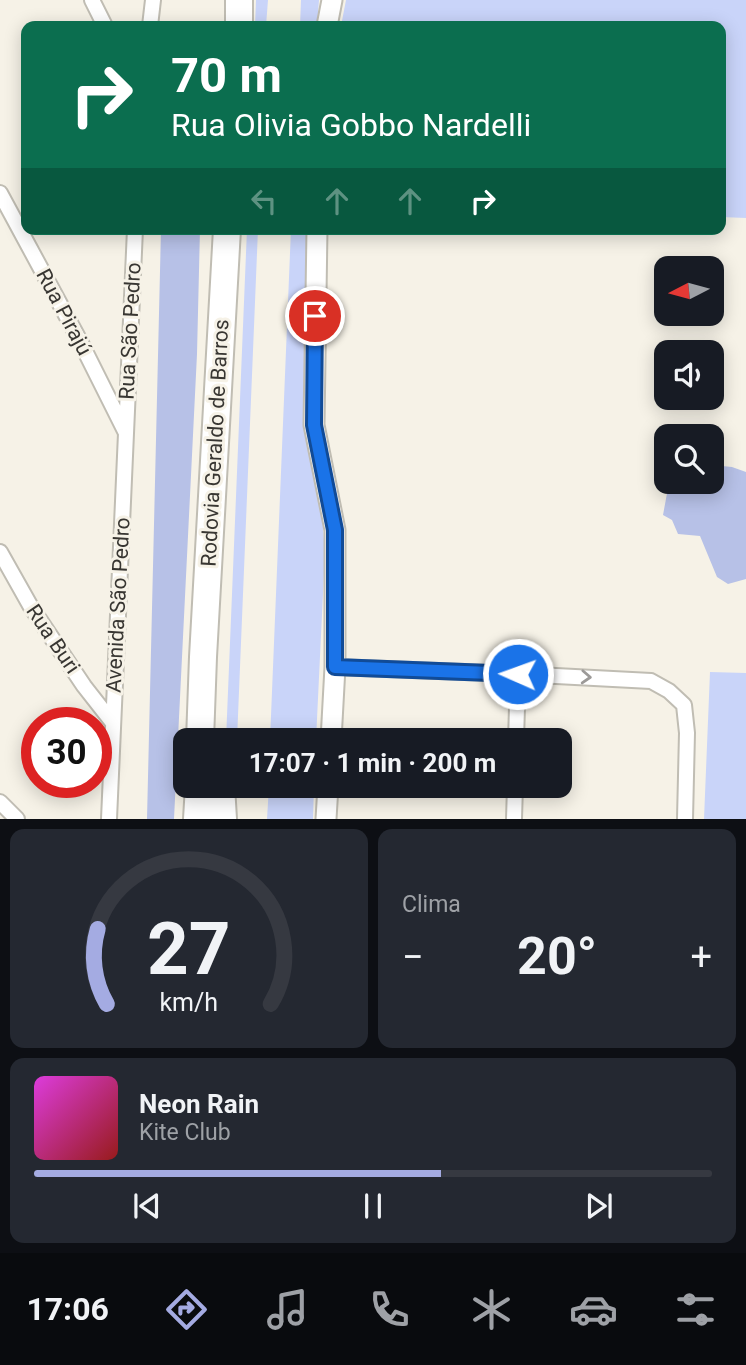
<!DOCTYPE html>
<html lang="pt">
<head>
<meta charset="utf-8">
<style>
	:root { --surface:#171b24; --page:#242831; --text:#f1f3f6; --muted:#9ea1a6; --line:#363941; --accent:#a4abe2 }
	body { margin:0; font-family:Roboto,sans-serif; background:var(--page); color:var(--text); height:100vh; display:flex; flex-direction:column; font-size:26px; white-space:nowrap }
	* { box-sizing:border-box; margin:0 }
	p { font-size:23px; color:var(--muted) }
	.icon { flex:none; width:38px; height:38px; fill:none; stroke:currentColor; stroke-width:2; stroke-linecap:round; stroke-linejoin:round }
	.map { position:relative; height:819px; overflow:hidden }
	.panel { display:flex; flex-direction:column; gap:10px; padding:10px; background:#0d0f14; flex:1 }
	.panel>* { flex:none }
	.banner { position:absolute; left:21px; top:21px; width:705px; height:214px; border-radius:14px; box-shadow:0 4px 18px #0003; background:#0b6e4f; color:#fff; overflow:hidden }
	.needle { width:46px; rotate:264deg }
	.tools { position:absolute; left:654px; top:256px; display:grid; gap:14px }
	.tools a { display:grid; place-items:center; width:70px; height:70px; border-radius:14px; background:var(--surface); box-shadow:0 4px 18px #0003; font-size:35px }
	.speed { position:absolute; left:21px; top:707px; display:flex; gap:14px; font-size:35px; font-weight:700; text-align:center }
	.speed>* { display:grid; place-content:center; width:91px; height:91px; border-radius:50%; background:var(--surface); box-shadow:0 4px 18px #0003; line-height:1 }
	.speed .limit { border:10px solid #d22; background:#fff; color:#111 }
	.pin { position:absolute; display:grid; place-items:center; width:60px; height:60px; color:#fff; margin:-30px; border:4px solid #fff; border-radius:50%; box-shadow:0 2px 7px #0007 }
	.me { position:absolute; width:77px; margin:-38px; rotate:272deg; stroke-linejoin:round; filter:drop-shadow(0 0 5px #0008) }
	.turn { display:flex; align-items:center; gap:24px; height:147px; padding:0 35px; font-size:32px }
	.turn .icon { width:91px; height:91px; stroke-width:2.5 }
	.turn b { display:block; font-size:49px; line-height:60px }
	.lanes { display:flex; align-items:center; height:66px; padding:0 35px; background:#0003; justify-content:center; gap:35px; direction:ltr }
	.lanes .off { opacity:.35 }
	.big { font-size:52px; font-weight:700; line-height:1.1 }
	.panel .tile { flex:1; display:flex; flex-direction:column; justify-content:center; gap:10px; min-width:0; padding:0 24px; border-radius:14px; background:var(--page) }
	.panel .dial { align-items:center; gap:0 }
	.dial svg { height:182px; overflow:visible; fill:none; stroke:var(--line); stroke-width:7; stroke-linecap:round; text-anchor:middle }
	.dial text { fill:var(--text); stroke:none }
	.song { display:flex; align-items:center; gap:21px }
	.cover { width:84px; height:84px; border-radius:10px; background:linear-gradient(135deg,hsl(300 70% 55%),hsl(0 70% 35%)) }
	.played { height:7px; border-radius:4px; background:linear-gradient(90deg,var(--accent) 60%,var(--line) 60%) }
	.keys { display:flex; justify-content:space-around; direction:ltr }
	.heat { display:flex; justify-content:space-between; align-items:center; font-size:38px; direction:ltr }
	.panel .tiles { flex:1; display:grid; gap:10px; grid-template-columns:1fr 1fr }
	.tile:last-child { grid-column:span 2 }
	.trip { position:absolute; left:173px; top:728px; width:399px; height:70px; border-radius:14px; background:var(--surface); box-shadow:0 4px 18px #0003; font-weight:700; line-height:70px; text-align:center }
	.tab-bar { display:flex; height:112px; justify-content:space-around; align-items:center; background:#090b0e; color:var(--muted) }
	.tab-bar .icon { width:49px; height:49px }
	.tab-bar .on { color:var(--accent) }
	.tab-bar b { font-size:32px; color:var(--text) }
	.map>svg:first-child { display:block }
	.green { fill:#c9d4f9 }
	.forest { fill:#b7c1e7 }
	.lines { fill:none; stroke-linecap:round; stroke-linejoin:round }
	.street-casing { stroke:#c0bdb3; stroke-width:18 }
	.secondary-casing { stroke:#c0bdb3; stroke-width:23 }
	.highway-casing { stroke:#c0bdb3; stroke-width:30 }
	.street { stroke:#fff; stroke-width:14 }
	.secondary { stroke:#fff; stroke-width:19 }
	.highway { stroke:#fff; stroke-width:26 }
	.oneway { stroke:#9c9a98 }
	.route-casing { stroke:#114b97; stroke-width:18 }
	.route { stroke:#1a73e8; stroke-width:12 }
	.labels { text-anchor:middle; stroke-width:6; stroke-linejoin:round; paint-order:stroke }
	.street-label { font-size:21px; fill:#383632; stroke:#f6f2e7 }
</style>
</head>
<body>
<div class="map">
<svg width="746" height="819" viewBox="0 0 746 819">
	<rect width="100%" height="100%" fill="#f6f2e7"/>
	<!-- green -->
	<path class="green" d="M 256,0 L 268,0 L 266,26 L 255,26 Z
		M 301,0 L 319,0 L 317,26 L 300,26 Z
		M 346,0 L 746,0 L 746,218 L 721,217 L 721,26 L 341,26 Z
		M 247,229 L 258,229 L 237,740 L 226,740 Z
		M 291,229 L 309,229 L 304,403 L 321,503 L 325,552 L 316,740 L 270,740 Z
		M 710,672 L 746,673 L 746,819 L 704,819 Z
		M 269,786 L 314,786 L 313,819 L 267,819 Z"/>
	<!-- forest -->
	<path class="forest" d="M 161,229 L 200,229 L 197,354 L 174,819 L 147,819 Z
		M 712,465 L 732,467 L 746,472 L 746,579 L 728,584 L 717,577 L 700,536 L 678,534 L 672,520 L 663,515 L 668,488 L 664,474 L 666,466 L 667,481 L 712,481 Z"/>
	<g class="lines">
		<defs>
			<path id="street" d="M 92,0 L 105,26
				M 150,26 L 153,0
				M 0,193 L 81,343 L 125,431
				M 0,552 L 31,607 L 84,686 L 113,723
				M 335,667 L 518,674 L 651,681 L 669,691 L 684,705 L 687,733 L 685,819
				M 516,740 L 518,674
				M 0,802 L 17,819
				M 109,819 L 135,229
				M 514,819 L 515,786"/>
			<path id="secondary" d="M 327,26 L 332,0
				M 317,229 L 314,425 L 335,530 L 335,667 L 331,740
				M 326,819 L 328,786"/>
			<path id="highway" d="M 239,26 L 239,0
				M 200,740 L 203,657 L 227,229
				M 221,786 L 223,819
				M 197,819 L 199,786"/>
		</defs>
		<!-- street casing -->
		<use href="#street" class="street-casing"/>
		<!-- secondary casing -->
		<use href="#secondary" class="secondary-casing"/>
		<!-- highway casing -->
		<use href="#highway" class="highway-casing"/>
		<!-- street -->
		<use href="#street" class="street"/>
		<!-- secondary -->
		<use href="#secondary" class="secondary"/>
		<!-- highway -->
		<use href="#highway" class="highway"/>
	</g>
	<!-- one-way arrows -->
	<defs><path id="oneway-chevron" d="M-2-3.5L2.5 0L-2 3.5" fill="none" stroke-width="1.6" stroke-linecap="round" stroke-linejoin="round" transform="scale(1.75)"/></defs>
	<use class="oneway" href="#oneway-chevron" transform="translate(586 677) rotate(3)"/>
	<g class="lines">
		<defs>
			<path id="route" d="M 315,316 L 314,425 L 335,530 L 335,667 L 518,674"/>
		</defs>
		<!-- route casing -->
		<use href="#route" class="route-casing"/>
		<!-- route -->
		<use href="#route" class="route"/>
	</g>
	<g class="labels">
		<!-- street labels -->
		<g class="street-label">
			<text transform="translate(64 312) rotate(62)" y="7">Rua Pirajú</text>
			<text transform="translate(130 331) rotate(-87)" y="7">Rua São Pedro</text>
			<text transform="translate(215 443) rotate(-87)" y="7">Rodovia Geraldo de Barros</text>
			<text transform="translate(118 605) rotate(-87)" y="7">Avenida São Pedro</text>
			<text transform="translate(53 639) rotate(56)" y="7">Rua Buri</text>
		</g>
	</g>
</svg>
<div class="tools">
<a><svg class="needle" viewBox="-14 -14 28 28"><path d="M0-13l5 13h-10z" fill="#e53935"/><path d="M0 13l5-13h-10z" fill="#9ea1a6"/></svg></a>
<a><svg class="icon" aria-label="sound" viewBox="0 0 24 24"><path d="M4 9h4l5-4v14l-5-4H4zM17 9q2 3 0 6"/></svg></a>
<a><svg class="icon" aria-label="search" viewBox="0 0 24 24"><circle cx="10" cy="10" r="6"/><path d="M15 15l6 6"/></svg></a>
</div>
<div class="speed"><div class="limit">30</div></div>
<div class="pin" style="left:315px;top:316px;background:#d93025"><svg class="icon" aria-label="arrive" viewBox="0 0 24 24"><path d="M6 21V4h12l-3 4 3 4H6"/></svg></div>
<svg class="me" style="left:518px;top:674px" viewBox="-20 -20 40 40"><circle r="17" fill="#1a73e8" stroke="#fff" stroke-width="3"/><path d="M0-11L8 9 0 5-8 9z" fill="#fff"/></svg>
<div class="trip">17:07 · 1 min · 200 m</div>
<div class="banner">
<div class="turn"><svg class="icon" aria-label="right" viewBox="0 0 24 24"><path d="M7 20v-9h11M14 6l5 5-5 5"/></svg><div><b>70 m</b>Rua Olivia Gobbo Nardelli</div></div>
<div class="lanes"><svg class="icon off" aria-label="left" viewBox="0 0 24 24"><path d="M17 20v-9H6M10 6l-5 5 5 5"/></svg><svg class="icon off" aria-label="ahead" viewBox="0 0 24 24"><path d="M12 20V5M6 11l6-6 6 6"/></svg><svg class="icon off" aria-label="ahead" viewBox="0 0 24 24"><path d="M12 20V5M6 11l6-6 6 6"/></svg><svg class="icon" aria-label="right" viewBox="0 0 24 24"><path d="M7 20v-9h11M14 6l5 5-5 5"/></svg></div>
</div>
</div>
<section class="panel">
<div class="tiles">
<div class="tile dial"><svg viewBox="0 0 100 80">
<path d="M14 69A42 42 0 1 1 86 69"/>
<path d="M14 69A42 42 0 0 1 10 36" stroke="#a4abe2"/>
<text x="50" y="56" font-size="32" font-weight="700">27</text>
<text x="50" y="72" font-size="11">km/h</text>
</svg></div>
<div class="tile"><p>Clima</p>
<div class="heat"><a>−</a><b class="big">20°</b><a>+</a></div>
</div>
<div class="tile">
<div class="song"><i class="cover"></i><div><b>Neon Rain</b><p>Kite Club</p></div></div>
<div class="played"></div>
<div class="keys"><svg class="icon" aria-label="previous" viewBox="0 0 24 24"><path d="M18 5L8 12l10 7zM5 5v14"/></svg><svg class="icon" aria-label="pause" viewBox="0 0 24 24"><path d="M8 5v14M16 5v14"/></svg><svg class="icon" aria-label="next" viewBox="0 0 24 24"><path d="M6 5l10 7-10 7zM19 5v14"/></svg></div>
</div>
</div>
</section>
<nav class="tab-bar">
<b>17:06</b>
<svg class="icon on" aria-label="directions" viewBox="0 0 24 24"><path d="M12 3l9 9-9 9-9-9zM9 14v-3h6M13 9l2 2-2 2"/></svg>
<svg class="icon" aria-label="music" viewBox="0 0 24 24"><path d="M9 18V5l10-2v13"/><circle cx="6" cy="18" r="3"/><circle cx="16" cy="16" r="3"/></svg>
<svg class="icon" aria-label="phone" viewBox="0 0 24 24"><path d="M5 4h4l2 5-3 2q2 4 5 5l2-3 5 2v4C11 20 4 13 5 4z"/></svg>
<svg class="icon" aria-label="climate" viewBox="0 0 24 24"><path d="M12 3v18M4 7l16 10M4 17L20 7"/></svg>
<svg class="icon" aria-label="car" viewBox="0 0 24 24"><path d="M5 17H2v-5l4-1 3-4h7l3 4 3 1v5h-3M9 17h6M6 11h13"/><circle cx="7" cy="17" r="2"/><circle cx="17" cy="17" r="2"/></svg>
<svg class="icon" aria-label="filters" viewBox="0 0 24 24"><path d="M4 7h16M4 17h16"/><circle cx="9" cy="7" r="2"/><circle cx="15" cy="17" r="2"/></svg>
</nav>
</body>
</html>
